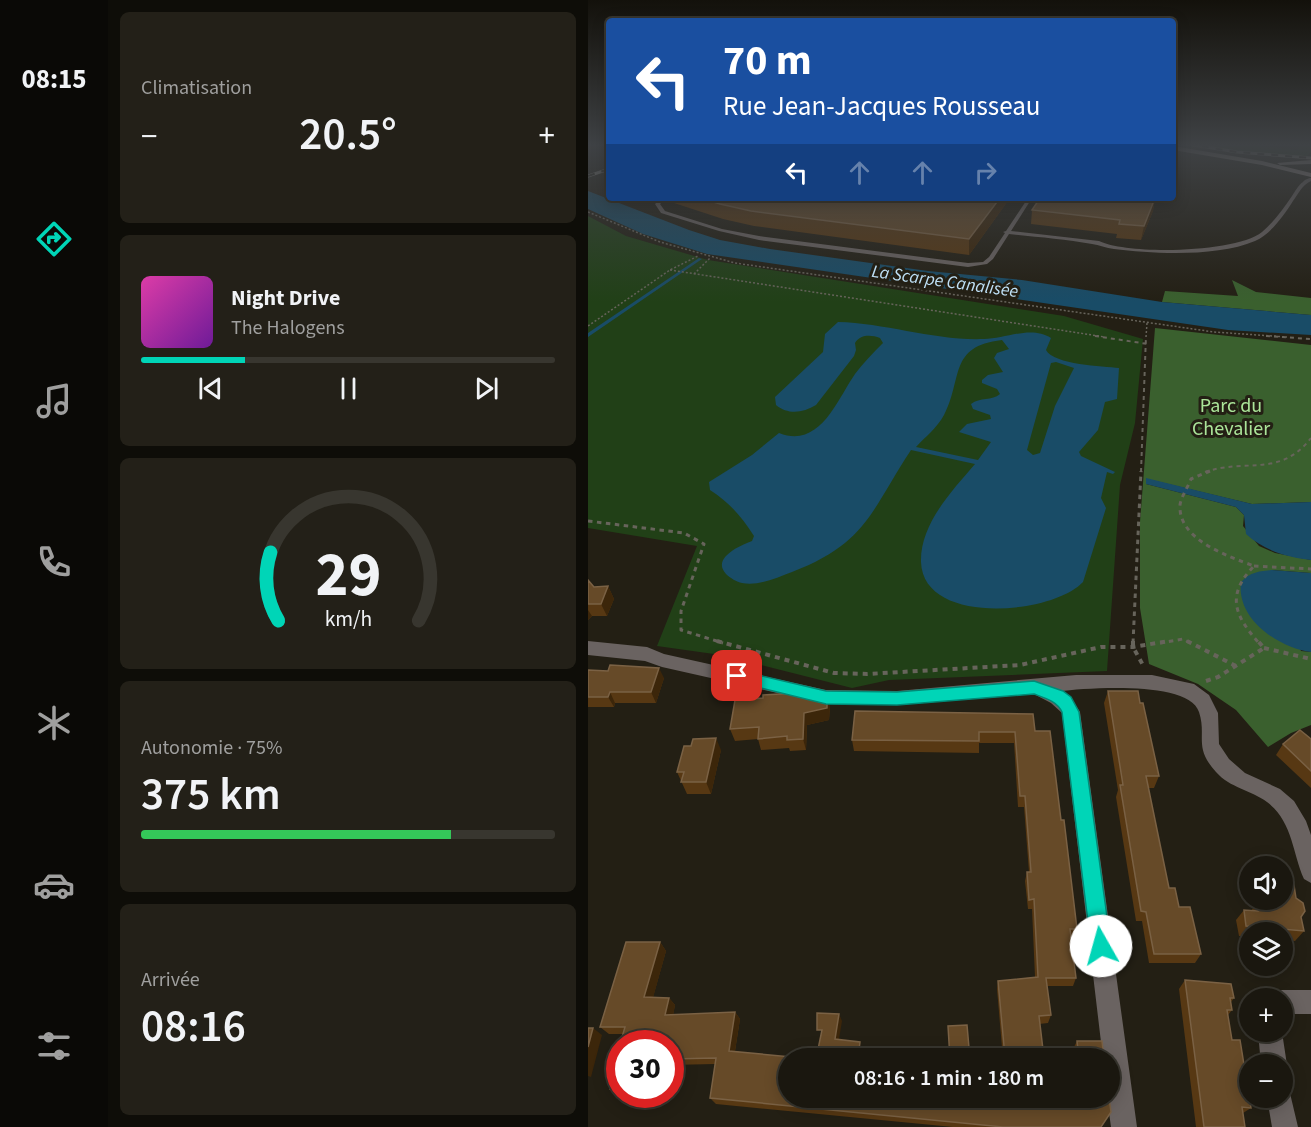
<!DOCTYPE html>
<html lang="fr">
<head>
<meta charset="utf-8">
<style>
	:root { --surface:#1a170f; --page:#232018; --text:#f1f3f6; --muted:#9f9f9e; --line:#38362f; --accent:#00d5b7 }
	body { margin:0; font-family:"Source Sans 3",sans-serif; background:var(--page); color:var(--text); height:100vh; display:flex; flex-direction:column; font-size:22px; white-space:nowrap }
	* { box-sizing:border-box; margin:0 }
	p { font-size:20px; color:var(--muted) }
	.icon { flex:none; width:33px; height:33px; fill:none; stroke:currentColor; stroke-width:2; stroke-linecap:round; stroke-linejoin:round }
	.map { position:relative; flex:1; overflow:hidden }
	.sheet { display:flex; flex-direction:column; gap:12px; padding:12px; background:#0e0d08; width:480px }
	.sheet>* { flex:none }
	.hud { position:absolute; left:18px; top:18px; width:570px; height:183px; border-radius:6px; box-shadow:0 3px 15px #0003,0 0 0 2px var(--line); background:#1a4fa0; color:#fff; overflow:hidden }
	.tools { position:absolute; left:651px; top:856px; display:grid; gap:12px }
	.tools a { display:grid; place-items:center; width:54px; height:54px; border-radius:50%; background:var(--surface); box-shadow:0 3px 15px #0003,0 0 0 2px var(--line); font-size:30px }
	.speed { position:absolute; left:18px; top:1030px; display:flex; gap:12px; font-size:30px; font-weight:700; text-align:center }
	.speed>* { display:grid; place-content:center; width:78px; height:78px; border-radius:50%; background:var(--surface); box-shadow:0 3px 15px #0003,0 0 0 2px var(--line); line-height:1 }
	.speed .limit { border:9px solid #d22; background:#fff; color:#111 }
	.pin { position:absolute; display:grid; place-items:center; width:51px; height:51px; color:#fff; margin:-26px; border-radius:12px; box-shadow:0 3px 9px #0006 }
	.me { position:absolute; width:66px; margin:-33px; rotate:353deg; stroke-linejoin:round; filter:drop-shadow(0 0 4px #0008) }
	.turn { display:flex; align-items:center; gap:21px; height:126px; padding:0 18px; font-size:27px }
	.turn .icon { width:78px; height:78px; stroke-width:2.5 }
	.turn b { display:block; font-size:42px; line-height:51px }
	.lanes { display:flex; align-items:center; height:57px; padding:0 18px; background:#0003; justify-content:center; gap:30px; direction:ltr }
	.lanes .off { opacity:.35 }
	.big { font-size:45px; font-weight:600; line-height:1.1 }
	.sheet .card { flex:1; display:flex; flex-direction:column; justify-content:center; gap:9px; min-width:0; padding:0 21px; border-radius:9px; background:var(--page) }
	.sheet .dial { align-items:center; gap:0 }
	.dial svg { height:156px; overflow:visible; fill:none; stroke:var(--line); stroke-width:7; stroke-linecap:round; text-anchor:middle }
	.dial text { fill:var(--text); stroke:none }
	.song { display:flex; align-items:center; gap:18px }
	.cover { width:72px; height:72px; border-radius:9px; background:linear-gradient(135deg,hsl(320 70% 55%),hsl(280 70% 35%)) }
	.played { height:6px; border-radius:3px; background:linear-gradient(90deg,var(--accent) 25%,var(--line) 25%) }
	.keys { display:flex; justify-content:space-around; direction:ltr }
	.heat { display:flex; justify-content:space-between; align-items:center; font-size:33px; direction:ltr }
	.charge { height:9px; border-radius:4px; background:linear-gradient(90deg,#34c759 75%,var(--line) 0) }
	.trip { position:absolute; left:190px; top:1048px; width:342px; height:60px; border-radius:30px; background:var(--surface); box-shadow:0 3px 15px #0003,0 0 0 2px var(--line); font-weight:600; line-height:60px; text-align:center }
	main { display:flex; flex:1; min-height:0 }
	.tab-bar { display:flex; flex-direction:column; width:108px; justify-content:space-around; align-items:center; background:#0a0906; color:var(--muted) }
	.tab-bar .icon { width:42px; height:42px }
	.tab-bar .active { color:var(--accent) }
	.tab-bar b { font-size:27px; color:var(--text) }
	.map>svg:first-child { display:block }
	.green { fill:#214017 }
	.forest { fill:#3a602e }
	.water { fill:#194c67; fill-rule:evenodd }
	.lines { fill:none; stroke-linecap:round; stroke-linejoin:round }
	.path-far3 { stroke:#67645b; stroke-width:1.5; stroke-dasharray:2 2; stroke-linecap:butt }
	.path-far2 { stroke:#67645b; stroke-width:2; stroke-dasharray:4 4; stroke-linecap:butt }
	.path-far1 { stroke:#67645b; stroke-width:3; stroke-dasharray:4.5 4.5; stroke-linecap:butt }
	.path { stroke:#67645b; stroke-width:4; stroke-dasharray:5 5; stroke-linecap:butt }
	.lane { fill:#6a6361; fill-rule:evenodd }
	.street { fill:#6a6361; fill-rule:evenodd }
	.secondary { fill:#958a87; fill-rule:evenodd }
	.rail-casing { stroke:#908d85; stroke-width:3 }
	.rail { stroke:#231f14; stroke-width:2; stroke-dasharray:7; stroke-linecap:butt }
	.wall { fill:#573813 }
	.shaded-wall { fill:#3c260a }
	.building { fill:#664a28; stroke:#7a6144; stroke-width:1.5 }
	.route { fill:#00d5b7; stroke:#008a77; stroke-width:1.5 }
	.labels { text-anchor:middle; stroke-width:6; stroke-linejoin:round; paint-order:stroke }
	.far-water-label { font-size:18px; font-style:italic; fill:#bfe1f7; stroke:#231f14 }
	.park-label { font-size:20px; fill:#abe599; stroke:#231f14 }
</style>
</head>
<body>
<main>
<nav class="tab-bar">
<b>08:15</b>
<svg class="icon active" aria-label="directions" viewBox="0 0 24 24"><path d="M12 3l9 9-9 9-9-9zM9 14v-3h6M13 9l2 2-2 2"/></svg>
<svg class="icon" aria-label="music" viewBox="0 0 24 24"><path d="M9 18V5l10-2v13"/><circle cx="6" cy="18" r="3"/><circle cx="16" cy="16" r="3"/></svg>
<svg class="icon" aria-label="phone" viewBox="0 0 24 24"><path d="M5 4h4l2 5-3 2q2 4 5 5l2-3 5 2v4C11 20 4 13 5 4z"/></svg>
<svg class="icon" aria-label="climate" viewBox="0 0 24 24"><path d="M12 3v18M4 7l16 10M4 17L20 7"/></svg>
<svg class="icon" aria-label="car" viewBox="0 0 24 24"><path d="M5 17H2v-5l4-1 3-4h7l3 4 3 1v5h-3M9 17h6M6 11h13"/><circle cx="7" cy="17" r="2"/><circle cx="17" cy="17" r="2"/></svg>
<svg class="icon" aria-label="filters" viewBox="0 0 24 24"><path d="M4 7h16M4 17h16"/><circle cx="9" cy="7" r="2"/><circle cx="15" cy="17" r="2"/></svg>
</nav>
<section class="sheet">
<div class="card"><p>Climatisation</p>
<div class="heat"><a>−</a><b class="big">20.5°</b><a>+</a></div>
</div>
<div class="card">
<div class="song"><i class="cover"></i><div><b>Night Drive</b><p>The Halogens</p></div></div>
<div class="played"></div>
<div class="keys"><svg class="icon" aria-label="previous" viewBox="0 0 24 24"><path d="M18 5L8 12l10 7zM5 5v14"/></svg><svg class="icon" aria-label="pause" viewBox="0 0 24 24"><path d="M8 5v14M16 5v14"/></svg><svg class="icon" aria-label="next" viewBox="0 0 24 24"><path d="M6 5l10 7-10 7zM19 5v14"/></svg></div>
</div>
<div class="card dial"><svg viewBox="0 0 100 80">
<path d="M14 69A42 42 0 1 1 86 69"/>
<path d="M14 69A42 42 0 0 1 10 34" stroke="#00d5b7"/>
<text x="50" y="56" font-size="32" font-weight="700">29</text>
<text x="50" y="72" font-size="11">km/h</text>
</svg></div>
<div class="card"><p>Autonomie · 75%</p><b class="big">375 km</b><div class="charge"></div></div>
<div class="card"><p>Arrivée</p><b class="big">08:16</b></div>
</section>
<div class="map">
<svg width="723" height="1127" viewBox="0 0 723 1127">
	<rect width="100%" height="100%" fill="#231f14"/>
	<!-- green -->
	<path class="green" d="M 606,144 L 652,144 L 710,150 L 713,144 L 723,144 L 723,152 L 718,157 L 707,156 L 638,150 Z
		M 0,216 L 38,236 L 120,260 L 476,316 L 555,339 L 547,423 L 532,485 L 519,671 L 301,680 L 264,688 L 133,655 L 69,646 L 109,546 L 0,528 Z"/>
	<!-- forest -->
	<path class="forest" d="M 644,280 L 668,292 L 723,298 L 723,315 L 574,302 L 577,291 L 650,296 Z
		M 567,328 L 723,345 L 723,502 L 664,504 L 559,479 L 558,484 L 648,507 L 656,515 L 655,526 L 671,546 L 687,553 L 723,560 L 723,573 L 684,570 L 713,651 L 723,652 L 723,725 L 703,733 L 680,747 L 648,710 L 610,684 L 561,664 L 552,608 L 552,522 Z"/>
	<!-- water -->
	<path class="water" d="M 0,191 L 101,230 L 132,240 L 182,249 L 340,271 L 434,280 L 574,302 L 723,315 L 723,335 L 640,330 L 119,254 L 55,234 L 0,209 Z
		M 111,258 L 114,259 L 0,337 L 0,333 Z
		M 250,322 C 298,323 347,341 396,339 C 417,339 443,325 463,338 L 458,350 C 466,365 515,366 531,368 L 529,399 L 517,402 L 510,430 L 491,452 L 493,456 L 527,472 L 525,474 L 519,472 L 513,498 L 518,508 L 495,582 C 464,615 335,626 333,562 C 332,524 364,491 387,464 L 323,450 C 282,512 279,543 204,572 C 188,578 171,586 154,583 C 149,582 142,578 138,574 C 123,558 153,545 164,541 L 166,536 C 153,516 142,503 122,490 L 121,482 L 164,455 L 191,433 C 232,449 249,400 267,374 C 275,363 285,353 295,343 L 292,338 C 283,335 273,334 267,343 L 268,350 L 266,356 L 228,405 C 215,413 200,415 188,405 L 187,397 L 235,352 L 237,334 ZM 414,340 L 421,349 L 409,353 L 406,358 L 415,372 L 400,375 L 394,380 L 394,383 L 409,389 L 412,394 C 404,401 392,397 383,404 L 385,409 L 402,415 L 403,419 L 379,424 L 371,432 L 403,442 L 390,460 L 328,447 C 337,437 349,428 356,415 C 375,379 360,346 414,340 ZM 468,362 L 486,368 L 467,406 L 452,453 L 445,455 L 439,450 L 463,363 Z
		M 558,478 L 664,504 L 723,502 L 723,560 C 698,557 677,551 658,534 L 656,515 L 648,507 L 558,484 Z
		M 684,570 L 723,573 L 723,652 C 691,648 648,619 653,582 C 662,572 672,571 684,570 Z"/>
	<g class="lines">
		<!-- path-far3 -->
		<path class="path-far3" d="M 0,212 L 72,242 L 147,263 L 626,332 L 699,337
			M 82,270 L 517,337
			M 106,274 L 122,258
			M 0,326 L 82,270 L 110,256
			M 558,337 L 559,323"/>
		<!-- path-far2 -->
		<path class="path-far2" d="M 507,336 L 560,344
			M 678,336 L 723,339
			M 553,472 L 558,336
			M 617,472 C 658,458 692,478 723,438"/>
		<!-- path-far1 -->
		<path class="path-far1" d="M 622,471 L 603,479 C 600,487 593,497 592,505 C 590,540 640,556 666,566 C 638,595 646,615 671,643
			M 0,521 L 96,533 L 116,544 L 93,611 L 93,630 L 135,643
			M 666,566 L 723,569
			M 545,643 L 553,471
			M 572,643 L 595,639 L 602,643"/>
		<!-- path -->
		<path class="path" d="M 129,641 L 246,673 L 279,674 L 432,665 L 513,647 L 545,647 L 581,641
			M 545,641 L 545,647 L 556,667
			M 599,641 L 648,666
			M 676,648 L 723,659
			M 618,681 L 630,677 L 676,648 L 670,641"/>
		<!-- lane -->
		<path class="lane" d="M 723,178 L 723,181 C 714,185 711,193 705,201 C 696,215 684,233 667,241 C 630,257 566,254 526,249 C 518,248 511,245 504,244 C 477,239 448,237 421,234 L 405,259 L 399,264 L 380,267 L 171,240 L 131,231 L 73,213 L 67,204 L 73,198 L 78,198 L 72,204 L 77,211 L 134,229 L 171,236 L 380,263 L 395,262 L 401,257 L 417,233 L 415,232 L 418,231 L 440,198 L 444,198 L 423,231 L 511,241 C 540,255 648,253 674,232 C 686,222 695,209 704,196 C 707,192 710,185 715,182 C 716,180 721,178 723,178 Z"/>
		<!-- street -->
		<path class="street" d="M 0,641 L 59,647 L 76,654 L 238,690 L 309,691 L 488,675 L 564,675 L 606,684 L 621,695 L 630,713 L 631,744 L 641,759 L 657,773 L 692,789 L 706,801 L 718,821 L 723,835 L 723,883 L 716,879 C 704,852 705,822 679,802 C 663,790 642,788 628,772 C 605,747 619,736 611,712 C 602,680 499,688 472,691 L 483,698 L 492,712 L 549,1127 L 523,1127 L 519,1098 L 522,1098 L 522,1059 L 515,1059 L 474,713 L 463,703 L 444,693 L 309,705 L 238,704 L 74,667 L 57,661 L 0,655 Z
			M 694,990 L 723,990 L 723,1014 L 694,1014 L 694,999 L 683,999 L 686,994 Z
			M 670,1032 L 694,1032 L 699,1065 L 695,1074 L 694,1065 L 673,1065 Z
			M 694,1086 L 701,1089 L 710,1127 L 684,1127 L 679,1098 L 694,1098 Z"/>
		<!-- secondary -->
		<path class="secondary" d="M 585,146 L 674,161 L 723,173 L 723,177 L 674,165 L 585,150 Z
			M 723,160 L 723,164 L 692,165 L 689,163 Z"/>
		<defs>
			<path id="rail" d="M 600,144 L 649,152 L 723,158
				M 0,176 L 21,169"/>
		</defs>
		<!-- rail casing -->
		<use href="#rail" class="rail-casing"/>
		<!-- rail -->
		<use href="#rail" class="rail"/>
	</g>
	<!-- wall -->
	<path class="wall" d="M 82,198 L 422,198 L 381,255 L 166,226 L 135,219 L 83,202 Z
		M 567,198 L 565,211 L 553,240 L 528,238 L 529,234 L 443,224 L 444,210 Z
		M 0,580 L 6,587 L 20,586 L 26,599 L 19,616 L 4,616 L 0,620 Z
		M 0,670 L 76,678 L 68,703 L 27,703 L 26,707 L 0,707 Z
		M 520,691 L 552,703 L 571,776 L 566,788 L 560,788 L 581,888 L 591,907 L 613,954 L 607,963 L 561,963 L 554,921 L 548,921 L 528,797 L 530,790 L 516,703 Z
		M 242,706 L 241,720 L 219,725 L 218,750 L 202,751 L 201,748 L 173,750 L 170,739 L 147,741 L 142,729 Z
		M 267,711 L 447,731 L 473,820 L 489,929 L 486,938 L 483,938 L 488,978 L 485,986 L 459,986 L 463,1015 L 460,1023 L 451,1024 L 455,1059 L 415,1059 L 409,989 L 410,981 L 447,977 L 444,909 L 440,909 L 437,881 L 439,872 L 441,872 L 436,807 L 430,807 L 426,743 L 391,743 L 391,753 L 266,751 L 264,740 Z
		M 723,739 L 723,788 L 688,755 L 695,744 Z
		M 133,750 L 123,794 L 99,794 L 89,772 Z
		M 667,900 L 694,900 L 713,917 L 716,931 L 707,941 L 694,940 L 694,933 L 662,933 L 662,937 L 651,936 L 648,920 L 656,910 L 663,911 L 668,904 Z
		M 72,942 L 78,951 L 65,997 L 81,998 L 87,1005 L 85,1015 L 147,1012 L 152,1019 L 147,1051 L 452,1105 L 497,1108 L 496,1098 L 521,1098 L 513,1127 L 365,1127 L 128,1104 L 122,1098 L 127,1064 L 82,1065 L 82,1044 L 35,1034 L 21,1034 L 12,1027 Z
		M 597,980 L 646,998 L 643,1002 L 644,1010 L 640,1015 L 644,1040 L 663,1108 L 655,1113 L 657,1127 L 608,1127 L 591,989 Z
		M 489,1041 L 516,1059 L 487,1059 L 486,1047 Z
		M 32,1048 L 32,1094 L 22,1089 Z
		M 37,1095 L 69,1095 L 69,1098 Z"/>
	<!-- shaded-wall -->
	<path class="shaded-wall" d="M 0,144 L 19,144 L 0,150 Z
		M 412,198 L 422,198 L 381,255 L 381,239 Z
		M 567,198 L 565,211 L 553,240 L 556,226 Z
		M 20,586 L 26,599 L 19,616 L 13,604 Z
		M 0,610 L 4,616 L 0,620 Z
		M 71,668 L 76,678 L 68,703 L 63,692 Z
		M 22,692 L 27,703 L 26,707 L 20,697 Z
		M 239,694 L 242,706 L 241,720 L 219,725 L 218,750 L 215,739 L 216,713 Z
		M 128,738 L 133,750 L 123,794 L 118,782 Z
		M 72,942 L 78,951 L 63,1005 L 56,997 Z
		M 81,998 L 87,1005 L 84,1022 L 77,1015 Z
		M 147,1012 L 152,1019 L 146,1057 L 141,1051 Z
		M 251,1014 L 254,1021 L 250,1045 L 247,1039 Z
		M 5,1028 L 14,1035 L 3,1077 L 0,1076 L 0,1047 Z"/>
	<!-- building -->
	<path class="building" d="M 113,198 L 412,198 L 381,239 L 163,211 L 132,204 Z
		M 452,198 L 567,198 L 556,226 L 531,224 L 532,220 L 444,210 Z
		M 0,580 L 6,587 L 20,586 L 13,604 L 0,604 Z
		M 22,665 L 71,668 L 63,692 L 22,692 L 20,697 L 0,697 L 0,670 L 20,671 Z
		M 520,691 L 550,691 L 552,703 L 555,703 L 571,776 L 558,776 L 581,888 L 587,888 L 591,907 L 602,907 L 613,954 L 566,954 L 558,912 L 553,911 L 532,785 L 535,785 Z
		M 227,692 L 239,694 L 239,708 L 216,713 L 215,739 L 199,740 L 199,736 L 170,739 L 171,727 L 142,729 L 147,700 L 175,698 L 175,695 Z
		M 267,711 L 445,714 L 447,731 L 462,731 L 473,820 L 476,820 L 489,929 L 482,929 L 488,978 L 458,978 L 463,1015 L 451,1016 L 456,1058 L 417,1057 L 410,981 L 450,977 L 446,899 L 441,900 L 439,872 L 443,872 L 437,796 L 432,796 L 427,732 L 391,732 L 391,741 L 264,740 Z
		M 712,730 L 723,739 L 723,771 L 695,744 Z
		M 128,738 L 118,782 L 93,782 L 96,772 L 89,772 L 96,746 L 103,746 L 105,739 Z
		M 694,878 L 705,879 L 708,898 L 715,903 L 717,911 L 713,917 L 716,931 L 658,926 L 656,910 L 670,911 L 669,902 L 677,904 L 677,900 L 694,900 Z
		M 38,942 L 72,942 L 56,997 L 81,998 L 77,1015 L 147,1012 L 141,1051 L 225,1059 L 201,1059 L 201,1098 L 422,1098 L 422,1099 L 452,1101 L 452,1105 L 501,1109 L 500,1098 L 521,1098 L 523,1112 L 513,1127 L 415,1127 L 122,1098 L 128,1058 L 82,1059 L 82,1044 L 32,1044 L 37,1027 L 12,1027 Z
		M 597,980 L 643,984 L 646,998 L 642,998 L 644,1010 L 639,1010 L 644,1040 L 652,1040 L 663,1108 L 654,1107 L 657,1127 L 616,1127 Z
		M 229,1013 L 251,1014 L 247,1039 L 272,1042 L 271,1050 L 311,1048 L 311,1059 L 228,1059 L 234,1030 L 229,1030 Z
		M 379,1025 L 382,1059 L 362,1059 L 360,1026 Z
		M 0,1028 L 5,1028 L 0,1047 Z
		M 489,1041 L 514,1041 L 516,1059 L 491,1059 Z
		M 32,1048 L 32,1090 L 22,1089 Z"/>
	<!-- sky -->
	<linearGradient id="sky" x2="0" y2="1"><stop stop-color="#13110b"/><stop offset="0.48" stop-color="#3f4245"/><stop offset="1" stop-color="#3f4245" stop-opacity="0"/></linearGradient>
	<rect width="723" height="302" fill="url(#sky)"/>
	<!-- route -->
	<path class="route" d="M 149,670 L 238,691 L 309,692 L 446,681 L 475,691 L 483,697 L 491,712 L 523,946 L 520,954 L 513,957 L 506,954 L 503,946 L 474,712 C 469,701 457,698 446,694 L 309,705 L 238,704 L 144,681 L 142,676 L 144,672 Z"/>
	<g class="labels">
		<!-- far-water labels -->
		<g class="far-water-label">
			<text transform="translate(357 281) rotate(8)" y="6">La Scarpe Canalisée</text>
		</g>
		<!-- park labels -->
		<g class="park-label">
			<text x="643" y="412">Parc du<tspan x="643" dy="23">Chevalier</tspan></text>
		</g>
	</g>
</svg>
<div class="tools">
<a><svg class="icon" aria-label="sound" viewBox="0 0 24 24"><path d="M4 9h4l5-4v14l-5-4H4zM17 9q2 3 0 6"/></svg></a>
<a><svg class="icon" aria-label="layers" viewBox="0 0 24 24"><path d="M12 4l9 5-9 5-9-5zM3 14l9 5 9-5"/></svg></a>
<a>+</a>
<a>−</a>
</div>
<div class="speed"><div class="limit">30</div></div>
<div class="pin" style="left:149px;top:676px;background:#d93025"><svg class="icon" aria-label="arrive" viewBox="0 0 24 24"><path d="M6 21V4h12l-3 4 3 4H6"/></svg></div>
<svg class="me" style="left:513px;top:946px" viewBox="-20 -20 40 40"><circle r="19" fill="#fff"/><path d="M0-13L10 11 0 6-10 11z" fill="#00d5b7"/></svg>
<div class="trip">08:16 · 1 min · 180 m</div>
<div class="hud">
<div class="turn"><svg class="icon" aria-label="left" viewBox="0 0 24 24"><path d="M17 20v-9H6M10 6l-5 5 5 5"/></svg><div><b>70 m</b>Rue Jean-Jacques Rousseau</div></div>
<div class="lanes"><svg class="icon" aria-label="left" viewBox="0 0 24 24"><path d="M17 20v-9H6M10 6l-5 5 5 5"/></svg><svg class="icon off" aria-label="ahead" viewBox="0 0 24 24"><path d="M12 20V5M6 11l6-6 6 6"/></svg><svg class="icon off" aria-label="ahead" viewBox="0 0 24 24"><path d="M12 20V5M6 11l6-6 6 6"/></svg><svg class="icon off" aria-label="right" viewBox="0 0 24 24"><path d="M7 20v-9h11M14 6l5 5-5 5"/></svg></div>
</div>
</div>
</main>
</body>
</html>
